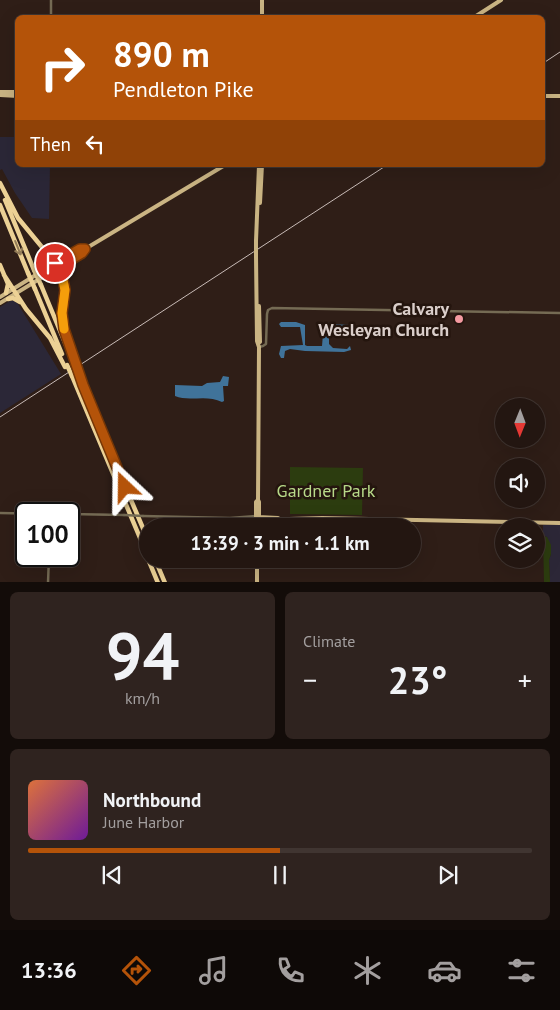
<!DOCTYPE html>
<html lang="en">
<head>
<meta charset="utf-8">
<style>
	:root { --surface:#231611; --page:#2f231f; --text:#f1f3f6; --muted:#a39f9f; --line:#403531; --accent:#b45309 }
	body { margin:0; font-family:"PT Sans",sans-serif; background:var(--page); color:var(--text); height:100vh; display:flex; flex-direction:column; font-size:19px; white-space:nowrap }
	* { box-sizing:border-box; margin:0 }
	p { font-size:16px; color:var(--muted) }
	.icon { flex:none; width:28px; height:28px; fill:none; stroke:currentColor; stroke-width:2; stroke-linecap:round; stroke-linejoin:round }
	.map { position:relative; height:582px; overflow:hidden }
	.details { display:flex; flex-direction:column; gap:10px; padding:10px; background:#130c09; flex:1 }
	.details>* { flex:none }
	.hud { position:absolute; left:15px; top:15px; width:530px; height:152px; border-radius:8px; box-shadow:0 5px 20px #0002,0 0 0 1px var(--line); background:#b45309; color:#fff; overflow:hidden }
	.needle { width:32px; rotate:181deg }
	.tools { position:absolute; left:495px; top:398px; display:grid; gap:10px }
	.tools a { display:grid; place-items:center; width:50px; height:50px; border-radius:50%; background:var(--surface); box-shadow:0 5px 20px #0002,0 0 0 1px var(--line); font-size:25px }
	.speed { position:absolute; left:15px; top:502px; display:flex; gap:10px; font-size:25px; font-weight:700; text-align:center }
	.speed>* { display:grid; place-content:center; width:65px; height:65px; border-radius:50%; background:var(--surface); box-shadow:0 5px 20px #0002,0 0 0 1px var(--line); line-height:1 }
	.speed .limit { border:2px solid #111; border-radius:8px; background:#fff; color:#111 }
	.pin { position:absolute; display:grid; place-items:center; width:42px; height:42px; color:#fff; margin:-21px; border:2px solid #fff; border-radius:50%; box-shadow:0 1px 5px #0007 }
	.me { position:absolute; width:55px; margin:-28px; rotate:337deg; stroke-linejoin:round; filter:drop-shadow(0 0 4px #0008) }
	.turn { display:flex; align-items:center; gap:18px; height:105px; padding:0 15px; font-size:22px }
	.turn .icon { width:65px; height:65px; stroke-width:2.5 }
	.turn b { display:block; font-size:35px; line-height:42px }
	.then { display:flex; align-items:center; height:48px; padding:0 15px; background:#0003; gap:10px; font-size:19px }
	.big { font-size:38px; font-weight:600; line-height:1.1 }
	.details .widget { flex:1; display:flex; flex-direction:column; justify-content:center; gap:8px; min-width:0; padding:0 18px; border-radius:8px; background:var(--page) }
	.details .dial { align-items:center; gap:0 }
	.dial b { font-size:65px; line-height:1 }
	.song { display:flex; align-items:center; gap:15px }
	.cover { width:60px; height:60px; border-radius:8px; background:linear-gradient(135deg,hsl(20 70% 55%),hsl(280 70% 35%)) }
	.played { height:5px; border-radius:2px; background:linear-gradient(90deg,var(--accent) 50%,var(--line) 50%) }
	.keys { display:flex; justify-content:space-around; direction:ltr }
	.heat { display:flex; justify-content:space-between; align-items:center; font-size:28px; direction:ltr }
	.details .tiles { flex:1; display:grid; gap:10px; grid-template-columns:1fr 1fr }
	.widget:last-child { grid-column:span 2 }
	.trip { position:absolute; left:139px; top:518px; width:282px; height:50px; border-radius:25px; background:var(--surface); box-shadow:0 5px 20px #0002,0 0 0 1px var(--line); font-weight:600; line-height:50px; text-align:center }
	.menu { display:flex; height:80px; justify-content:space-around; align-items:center; background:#0e0907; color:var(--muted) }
	.menu .icon { width:35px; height:35px }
	.menu .current { color:var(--accent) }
	.menu b { font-size:22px; color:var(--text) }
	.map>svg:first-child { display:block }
	.commercial { fill:#2c2737 }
	.industrial { fill:#2b2737 }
	.green { fill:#2c3c0f }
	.water { fill:#40739a }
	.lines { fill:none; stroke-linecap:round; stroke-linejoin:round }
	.minor { stroke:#756b54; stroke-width:2.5 }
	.major { stroke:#cab483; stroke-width:4 }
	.highway { stroke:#ecd195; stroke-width:4.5 }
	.rail { stroke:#c8bbb7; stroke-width:1 }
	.minor-bridge { stroke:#756b54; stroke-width:2.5 }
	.major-bridge { stroke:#cab483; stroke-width:4 }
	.highway-bridge { stroke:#ecd195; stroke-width:4.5 }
	.oneway { stroke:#927c58 }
	.route-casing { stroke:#753606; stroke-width:12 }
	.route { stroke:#b45309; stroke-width:9 }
	.slow { stroke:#f59e0b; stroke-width:9 }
	.poi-dot { fill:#f49aa1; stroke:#24150e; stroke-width:2 }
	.labels { text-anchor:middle; stroke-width:5; stroke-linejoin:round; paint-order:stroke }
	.poi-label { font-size:18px; font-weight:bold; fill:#daceca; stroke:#24150e; text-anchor:end }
	.park-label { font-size:18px; fill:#b8da89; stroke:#24150e }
</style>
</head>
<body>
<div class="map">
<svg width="560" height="583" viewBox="0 0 560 583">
	<rect width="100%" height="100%" fill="#2f1e17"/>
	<!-- commercial -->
	<path class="commercial" d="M 543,525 L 560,525 L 560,582 L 550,582 L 549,560 L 551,554 L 547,537 L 543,536 Z"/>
	<!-- industrial -->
	<path class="industrial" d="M 15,118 L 17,118 L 18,165 L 50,165 L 49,219 L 32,218 L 15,193 L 2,169 L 0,170 L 0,137 L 15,137 Z
		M 10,301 L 14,301 L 18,304 L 61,374 L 0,413 L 0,307 Z"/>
	<!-- green -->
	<path class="green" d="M 290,467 L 363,468 L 362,515 L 290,514 Z
		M 543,536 L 547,537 L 551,545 L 551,554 L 549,560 L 550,582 L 544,582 Z"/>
	<!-- water -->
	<path class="water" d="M 281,322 L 296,322 L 305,325 L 305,345 L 307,346 L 322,346 L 324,322 L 328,322 L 330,324 L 350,325 L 351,334 L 349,331 L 333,331 L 329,335 L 329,344 L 333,348 L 347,349 L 350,346 L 351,350 L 344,352 L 305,351 L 290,349 L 285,351 L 284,358 L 281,358 L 279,354 L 281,346 L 303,345 L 300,327 L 281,327 L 279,324 Z
		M 223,376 L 229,377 L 228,386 L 223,386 L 224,401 L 222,402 C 207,394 189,402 175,396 L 175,385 L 202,386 L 207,383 L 220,382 Z"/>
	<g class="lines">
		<!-- minor -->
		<path class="minor" d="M 51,18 L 51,0
			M 259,347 L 263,346 L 266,344 L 267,314 L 268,310 L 272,308 L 560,313
			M 0,513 L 48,514
			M 69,514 L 124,515
			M 143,516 L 230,518 L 256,516
			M 238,518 L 241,519 L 256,520
			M 48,583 L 49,556"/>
		<!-- major -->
		<path class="major" d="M 262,18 L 262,0
			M 473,18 L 501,0
			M 0,92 L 18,92
			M 0,95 L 18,96
			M 542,96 L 560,96
			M 260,203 L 262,165
			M 256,241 L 259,165
			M 256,256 L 257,341 L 259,347 L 258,500 L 259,502 L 259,526
			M 0,297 L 60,260
			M 0,303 L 82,253 L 85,249 L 225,165
			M 258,343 L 260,342 L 259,306
			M 258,517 L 278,518
			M 256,520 L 322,518 L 560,523
			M 256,526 L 256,502 L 258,500
			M 257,583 L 257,559"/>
		<!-- highway -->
		<path class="highway" d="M 0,183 L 18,218 L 46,252 L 64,281
			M 5,200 L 34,270
			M 0,205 L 28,273
			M 50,257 L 56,260 L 68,253 L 74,252
			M 0,265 L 8,284 L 6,293
			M 62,265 L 61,272 L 65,292 L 63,323 L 75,360
			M 4,275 L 26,309 L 50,338 L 65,367
			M 41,285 L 73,362
			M 35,289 L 62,354
			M 8,299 L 13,298 L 20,302
			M 77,373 L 148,540
			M 72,376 L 148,557
			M 148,559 L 158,583
			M 155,559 L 165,583"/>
		<!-- rail -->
		<path class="rail" d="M 542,64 L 560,52
			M 0,417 L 387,165"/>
		<!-- minor-bridge -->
		<path class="minor-bridge" d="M 124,515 L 143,516"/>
		<!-- major-bridge -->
		<path class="major-bridge" d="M 256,256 L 256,241"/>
		<!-- highway-bridge -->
		<path class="highway-bridge" d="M 34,270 L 41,285
			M 28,273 L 35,289
			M 75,360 L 79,372
			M 67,365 L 72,376"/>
	</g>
	<!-- one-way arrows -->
	<defs><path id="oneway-shaft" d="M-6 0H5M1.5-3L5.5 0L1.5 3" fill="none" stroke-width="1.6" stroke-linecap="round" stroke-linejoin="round" transform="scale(1.25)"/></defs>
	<use class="oneway" href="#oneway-shaft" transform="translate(18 248) rotate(68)"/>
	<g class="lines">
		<defs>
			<path id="route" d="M 55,263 L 80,249 L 85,249 L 82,253 L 62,265 L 61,269 L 65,290 L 62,313 L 64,329 L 83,385 L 125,487"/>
		</defs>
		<!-- route casing -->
		<use href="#route" class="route-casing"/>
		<!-- route -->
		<use href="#route" class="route"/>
		<!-- slow -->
		<path class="slow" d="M 61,271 L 65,290 L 62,313 L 64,329"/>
	</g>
	<!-- markers -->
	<circle class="poi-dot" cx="459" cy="319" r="5"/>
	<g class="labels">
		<!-- poi labels -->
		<g class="poi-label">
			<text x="449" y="315">Calvary<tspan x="449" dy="21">Wesleyan Church</tspan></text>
		</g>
		<!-- park labels -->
		<g class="park-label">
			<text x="326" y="497">Gardner Park</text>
		</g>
	</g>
</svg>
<div class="tools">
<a><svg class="needle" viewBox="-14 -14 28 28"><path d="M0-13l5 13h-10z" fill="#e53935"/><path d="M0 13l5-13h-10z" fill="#a39f9f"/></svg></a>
<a><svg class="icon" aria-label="sound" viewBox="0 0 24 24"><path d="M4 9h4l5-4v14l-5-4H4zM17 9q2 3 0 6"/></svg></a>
<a><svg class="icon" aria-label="layers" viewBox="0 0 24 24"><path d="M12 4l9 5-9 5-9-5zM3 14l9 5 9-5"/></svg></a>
</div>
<div class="speed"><div class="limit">100</div></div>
<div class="pin" style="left:55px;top:263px;background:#d93025"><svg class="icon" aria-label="arrive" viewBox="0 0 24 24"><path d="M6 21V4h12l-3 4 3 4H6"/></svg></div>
<svg class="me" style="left:125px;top:487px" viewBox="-20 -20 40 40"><path d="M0-17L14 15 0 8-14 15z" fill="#b45309" stroke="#fff" stroke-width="4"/></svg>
<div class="trip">13:39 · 3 min · 1.1 km</div>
<div class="hud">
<div class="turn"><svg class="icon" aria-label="right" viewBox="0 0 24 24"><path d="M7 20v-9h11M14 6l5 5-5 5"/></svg><div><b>890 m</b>Pendleton Pike</div></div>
<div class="then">Then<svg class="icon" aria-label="left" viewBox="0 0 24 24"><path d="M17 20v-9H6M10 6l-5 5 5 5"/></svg></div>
</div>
</div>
<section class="details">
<div class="tiles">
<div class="widget dial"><b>94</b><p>km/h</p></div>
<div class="widget"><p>Climate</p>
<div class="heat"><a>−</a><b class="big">23°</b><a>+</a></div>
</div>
<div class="widget">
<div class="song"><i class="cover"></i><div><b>Northbound</b><p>June Harbor</p></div></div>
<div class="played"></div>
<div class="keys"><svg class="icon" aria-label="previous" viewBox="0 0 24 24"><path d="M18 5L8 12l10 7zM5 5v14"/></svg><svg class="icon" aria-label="pause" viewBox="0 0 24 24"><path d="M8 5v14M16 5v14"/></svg><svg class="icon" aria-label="next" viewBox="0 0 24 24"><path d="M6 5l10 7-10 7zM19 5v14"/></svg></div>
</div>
</div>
</section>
<nav class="menu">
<b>13:36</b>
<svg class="icon current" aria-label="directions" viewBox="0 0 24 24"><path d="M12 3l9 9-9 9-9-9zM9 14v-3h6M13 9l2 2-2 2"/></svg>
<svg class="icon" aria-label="music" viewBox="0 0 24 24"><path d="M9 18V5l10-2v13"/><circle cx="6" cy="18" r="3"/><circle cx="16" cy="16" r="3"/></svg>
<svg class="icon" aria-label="phone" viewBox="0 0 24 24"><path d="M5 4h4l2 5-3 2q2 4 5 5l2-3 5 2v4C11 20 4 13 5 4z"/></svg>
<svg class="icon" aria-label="climate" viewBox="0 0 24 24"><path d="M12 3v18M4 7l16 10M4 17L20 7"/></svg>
<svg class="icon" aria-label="car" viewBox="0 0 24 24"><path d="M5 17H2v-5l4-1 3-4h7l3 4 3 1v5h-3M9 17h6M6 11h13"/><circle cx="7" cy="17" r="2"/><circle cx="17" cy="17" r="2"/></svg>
<svg class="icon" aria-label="filters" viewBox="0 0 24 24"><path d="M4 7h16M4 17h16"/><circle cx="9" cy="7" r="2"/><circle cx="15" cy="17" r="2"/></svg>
</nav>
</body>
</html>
